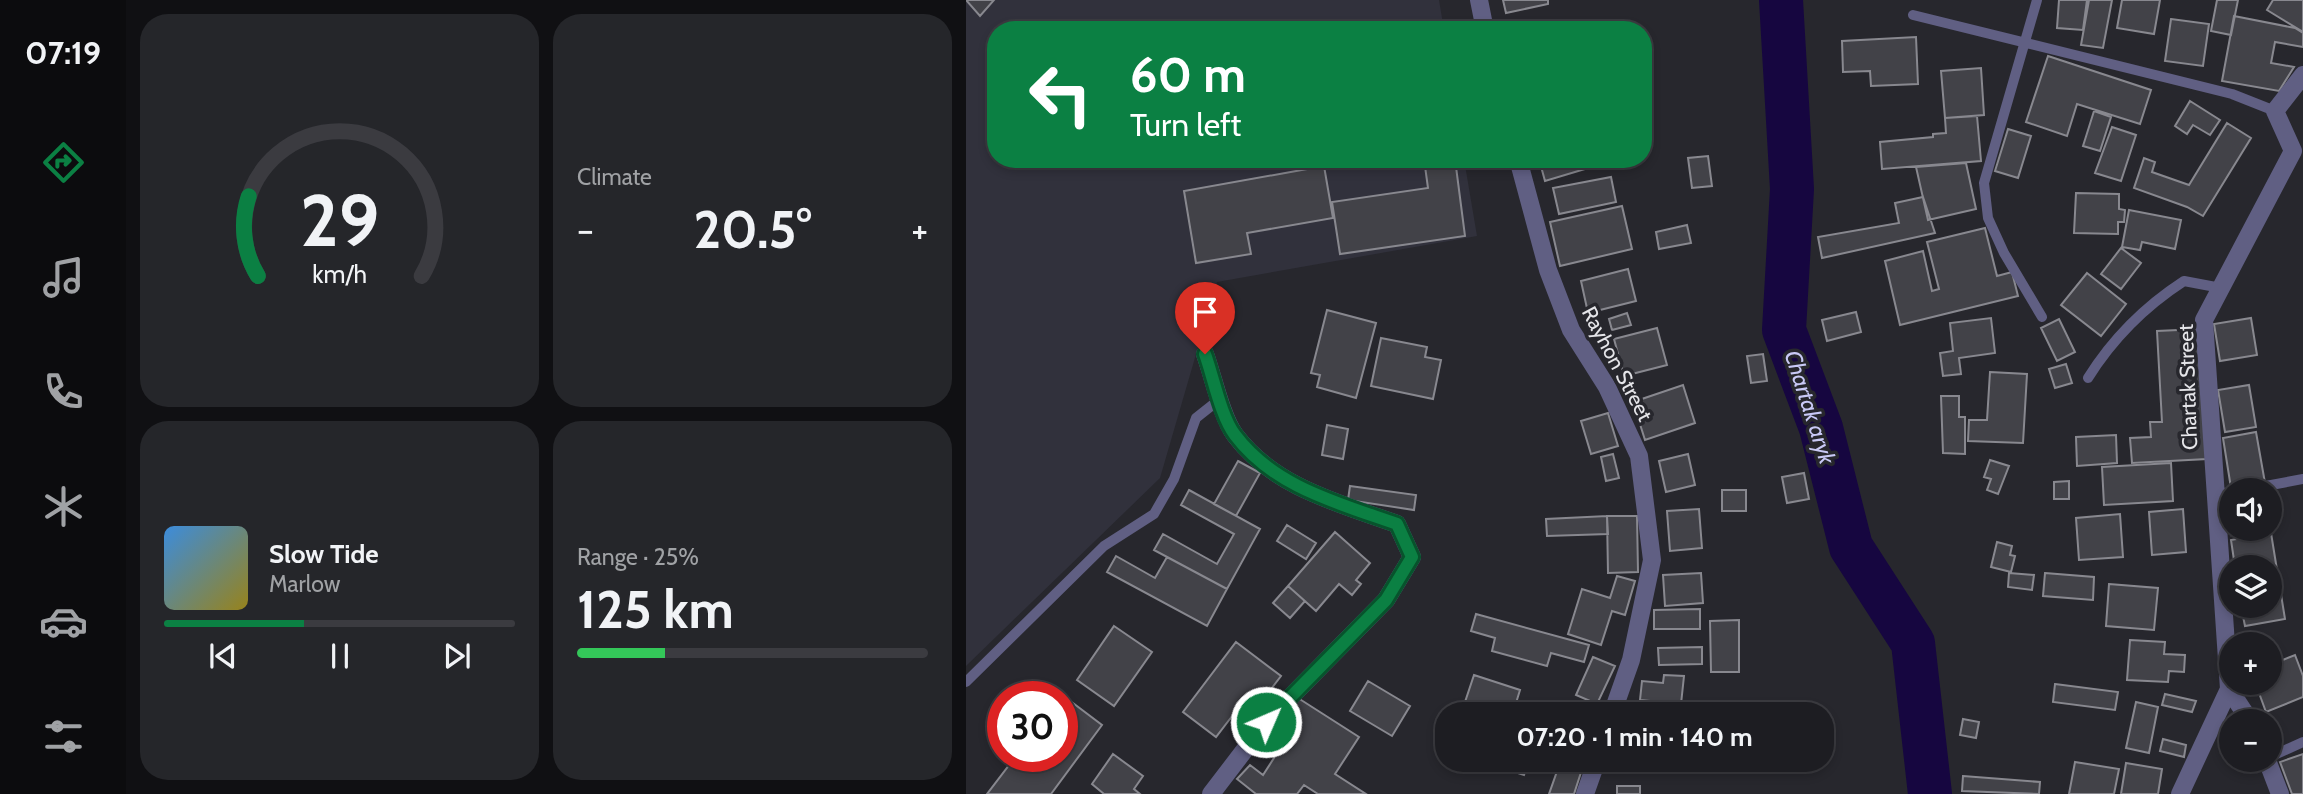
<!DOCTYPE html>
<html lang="en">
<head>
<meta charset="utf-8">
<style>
	:root { --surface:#1d1d22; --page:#25262a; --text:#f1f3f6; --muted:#a0a2a5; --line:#3b3b40; --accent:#0b8043 }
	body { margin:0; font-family:Cabin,sans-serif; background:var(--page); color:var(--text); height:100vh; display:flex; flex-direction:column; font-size:26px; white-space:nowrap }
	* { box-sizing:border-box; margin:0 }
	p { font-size:23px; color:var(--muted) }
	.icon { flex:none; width:38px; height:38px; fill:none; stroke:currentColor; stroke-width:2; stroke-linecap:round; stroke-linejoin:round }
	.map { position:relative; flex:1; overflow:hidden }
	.details { display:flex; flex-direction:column; gap:14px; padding:14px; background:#101013; width:840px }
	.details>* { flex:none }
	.guide { position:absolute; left:21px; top:21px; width:665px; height:147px; border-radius:28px; box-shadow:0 4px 10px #0003,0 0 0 2px var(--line); background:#0b8043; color:#fff; overflow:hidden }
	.tools { position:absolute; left:1253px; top:478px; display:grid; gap:14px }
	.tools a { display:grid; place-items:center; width:63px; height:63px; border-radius:50%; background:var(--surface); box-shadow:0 4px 10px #0003,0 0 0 2px var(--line); font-size:35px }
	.speed { position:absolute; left:21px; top:681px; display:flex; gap:14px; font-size:35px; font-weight:700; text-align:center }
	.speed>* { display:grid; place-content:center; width:91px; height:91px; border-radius:50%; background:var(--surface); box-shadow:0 4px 10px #0003,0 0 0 2px var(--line); line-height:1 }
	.speed .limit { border:10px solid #d22; background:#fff; color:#111 }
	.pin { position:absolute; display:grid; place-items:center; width:60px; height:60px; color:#fff; margin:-72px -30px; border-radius:50% 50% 50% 0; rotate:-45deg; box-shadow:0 0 7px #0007 }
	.pin .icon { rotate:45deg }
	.me { position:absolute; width:77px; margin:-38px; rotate:45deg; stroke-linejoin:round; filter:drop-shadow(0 0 5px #0008) }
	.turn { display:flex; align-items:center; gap:24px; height:147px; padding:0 28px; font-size:32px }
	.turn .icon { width:91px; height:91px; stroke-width:2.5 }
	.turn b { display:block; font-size:49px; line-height:60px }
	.big { font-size:52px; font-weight:700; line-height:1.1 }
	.details .card { flex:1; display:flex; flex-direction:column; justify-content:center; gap:10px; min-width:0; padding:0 24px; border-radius:28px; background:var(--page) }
	.details .dial { align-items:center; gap:0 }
	.dial svg { height:182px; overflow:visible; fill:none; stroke:var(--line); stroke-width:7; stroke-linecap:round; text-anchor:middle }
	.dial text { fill:var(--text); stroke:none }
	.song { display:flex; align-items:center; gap:21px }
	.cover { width:84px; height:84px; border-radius:10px; background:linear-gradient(135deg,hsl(210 70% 55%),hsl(50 70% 35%)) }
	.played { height:7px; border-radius:4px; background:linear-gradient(90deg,var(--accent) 40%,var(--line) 40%) }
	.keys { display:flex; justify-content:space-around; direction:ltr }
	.heat { display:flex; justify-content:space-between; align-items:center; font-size:38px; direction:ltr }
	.charge { height:10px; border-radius:5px; background:linear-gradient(90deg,#34c759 25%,var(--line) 0) }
	.details .tiles { flex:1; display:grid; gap:14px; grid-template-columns:repeat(2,1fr) }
	.trip { position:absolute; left:469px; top:702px; width:399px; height:70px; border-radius:28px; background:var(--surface); box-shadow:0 4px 10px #0003,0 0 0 2px var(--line); font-weight:700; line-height:70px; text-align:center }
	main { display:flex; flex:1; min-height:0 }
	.tabs { display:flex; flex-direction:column; width:126px; justify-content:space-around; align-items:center; background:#0c0c0e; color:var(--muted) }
	.tabs .icon { width:49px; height:49px }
	.tabs .selected { color:var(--accent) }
	.tabs b { font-size:32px; color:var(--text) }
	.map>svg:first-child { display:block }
	.built { fill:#31313c }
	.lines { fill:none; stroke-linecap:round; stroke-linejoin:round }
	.river { stroke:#160640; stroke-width:44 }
	.building { fill:#424248; stroke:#88888f; stroke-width:2 }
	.service { stroke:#605f83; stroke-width:10 }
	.minor { stroke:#605f83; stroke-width:18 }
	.route-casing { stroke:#07532c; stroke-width:18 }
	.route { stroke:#0b8043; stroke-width:12 }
	.labels { text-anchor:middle; stroke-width:7; stroke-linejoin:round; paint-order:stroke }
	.street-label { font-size:21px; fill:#e5e5e9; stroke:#27272d }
	.water-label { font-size:23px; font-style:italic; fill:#c9c9f6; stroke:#27272d }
</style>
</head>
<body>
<main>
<nav class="tabs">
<b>07:19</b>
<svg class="icon selected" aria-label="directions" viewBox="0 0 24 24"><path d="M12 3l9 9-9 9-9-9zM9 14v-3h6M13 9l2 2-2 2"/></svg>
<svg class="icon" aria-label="music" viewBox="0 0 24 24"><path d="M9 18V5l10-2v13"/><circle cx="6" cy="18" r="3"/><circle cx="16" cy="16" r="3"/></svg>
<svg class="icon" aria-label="phone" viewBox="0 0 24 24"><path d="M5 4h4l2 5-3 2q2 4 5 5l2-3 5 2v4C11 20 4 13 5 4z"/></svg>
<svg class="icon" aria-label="climate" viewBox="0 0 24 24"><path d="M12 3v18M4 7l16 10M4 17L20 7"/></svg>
<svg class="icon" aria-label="car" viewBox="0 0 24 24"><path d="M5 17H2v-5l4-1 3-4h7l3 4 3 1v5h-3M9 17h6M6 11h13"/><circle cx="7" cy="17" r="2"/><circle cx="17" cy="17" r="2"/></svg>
<svg class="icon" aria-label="filters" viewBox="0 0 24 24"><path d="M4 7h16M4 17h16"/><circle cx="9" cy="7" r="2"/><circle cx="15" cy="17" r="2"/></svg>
</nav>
<section class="details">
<div class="tiles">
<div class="card dial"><svg viewBox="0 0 100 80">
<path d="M14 69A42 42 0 1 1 86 69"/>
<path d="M14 69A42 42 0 0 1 10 34" stroke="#0b8043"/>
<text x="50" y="56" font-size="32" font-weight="700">29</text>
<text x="50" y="72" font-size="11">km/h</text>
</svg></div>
<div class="card"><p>Climate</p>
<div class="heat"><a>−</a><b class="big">20.5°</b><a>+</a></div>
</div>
<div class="card">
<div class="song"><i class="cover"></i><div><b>Slow Tide</b><p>Marlow</p></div></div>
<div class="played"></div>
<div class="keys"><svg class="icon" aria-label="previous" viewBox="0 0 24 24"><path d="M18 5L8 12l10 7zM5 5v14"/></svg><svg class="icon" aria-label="pause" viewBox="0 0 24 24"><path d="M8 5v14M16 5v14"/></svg><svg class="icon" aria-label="next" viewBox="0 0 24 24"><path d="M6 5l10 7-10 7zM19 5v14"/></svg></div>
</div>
<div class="card"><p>Range · 25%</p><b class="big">125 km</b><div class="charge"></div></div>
</div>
</section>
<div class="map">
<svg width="1337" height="794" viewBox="0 0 1337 794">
	<rect width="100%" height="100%" fill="#27272d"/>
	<!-- built -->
	<path class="built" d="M 0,0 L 473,0 L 478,30 L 30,30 L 30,159 L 498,159 L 511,236 L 251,282 L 194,478 L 0,666 Z"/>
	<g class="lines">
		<!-- river -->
		<path class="river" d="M 815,0 L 826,189 L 818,330 L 855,428 L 885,547 L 947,643 L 964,794"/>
	</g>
	<!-- building -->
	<path class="building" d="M 0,0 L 28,0 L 14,16 Z
		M 537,0 L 582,0 L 582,4 L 540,13 Z
		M 1093,0 L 1121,0 L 1117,30 L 1091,28 Z
		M 1123,0 L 1146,0 L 1137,48 L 1115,45 Z
		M 1156,0 L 1194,0 L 1188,34 L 1151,28 Z
		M 1251,0 L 1272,0 L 1265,35 L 1245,31 Z
		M 1307,0 L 1337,0 L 1337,32 L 1301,10 Z
		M 1268,16 L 1329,28 L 1337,33 L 1337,47 L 1309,42 L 1305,63 L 1328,67 L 1313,91 L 1256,81 Z
		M 1205,19 L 1243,24 L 1237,66 L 1199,61 Z
		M 950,37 L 952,84 L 905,86 L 904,71 L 877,72 L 876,41 Z
		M 1082,56 L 1185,90 L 1174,124 L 1111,104 L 1101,136 L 1060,122 Z
		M 1015,68 L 1018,115 L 979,118 L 975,71 Z
		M 1224,101 L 1254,120 L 1244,135 L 1227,125 L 1221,134 L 1209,126 Z
		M 1128,111 L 1145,117 L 1134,151 L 1117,146 Z
		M 1011,116 L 1015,161 L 916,169 L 914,142 L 967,137 L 967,134 L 980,133 L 979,118 Z
		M 1261,123 L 1285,138 L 1237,216 L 1221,207 L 1168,188 L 1178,158 L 1189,162 L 1186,172 L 1223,185 Z
		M 1146,127 L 1170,135 L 1155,181 L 1129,173 Z
		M 1042,129 L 1065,136 L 1052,178 L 1029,171 Z
		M 742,156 L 746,186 L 726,188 L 722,158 Z
		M 458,159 L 489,159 L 499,236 L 374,254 L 366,202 L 462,188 Z
		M 573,159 L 648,159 L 649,160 L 579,181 Z
		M 1000,163 L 1010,209 L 962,220 L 950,167 Z
		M 358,166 L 367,218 L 281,233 L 285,254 L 230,263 L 218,191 Z
		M 645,177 L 650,202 L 593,214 L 587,188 Z
		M 1110,193 L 1153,194 L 1153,209 L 1159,210 L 1158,222 L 1152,222 L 1152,234 L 1108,233 Z
		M 957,197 L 969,233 L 856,258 L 852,237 L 933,223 L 929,203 Z
		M 656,206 L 666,249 L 594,266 L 584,222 Z
		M 1163,210 L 1215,220 L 1209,249 L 1176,242 L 1174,250 L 1156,247 Z
		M 721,225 L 725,243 L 693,249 L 690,232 Z
		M 1019,228 L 1031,276 L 1046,272 L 1052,296 L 934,325 L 919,261 L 957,251 L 966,291 L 973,289 L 961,242 Z
		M 1155,248 L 1175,263 L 1155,289 L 1135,274 Z
		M 662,269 L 670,301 L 622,313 L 615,281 Z
		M 1121,273 L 1160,304 L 1135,336 L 1095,305 Z
		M 361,310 L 410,323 L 390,398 L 351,387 L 354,375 L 345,373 Z
		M 890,312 L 895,332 L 861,341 L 856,320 Z
		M 661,313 L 665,325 L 646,330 L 643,319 Z
		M 1025,318 L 1029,353 L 993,358 L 995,374 L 977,376 L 974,353 L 987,351 L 984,323 Z
		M 1285,318 L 1291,355 L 1254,361 L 1248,324 Z
		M 1093,319 L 1109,352 L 1091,361 L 1075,328 Z
		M 691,328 L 701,365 L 658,376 L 648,339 Z
		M 1234,329 L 1241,459 L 1166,463 L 1164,438 L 1185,437 L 1184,422 L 1196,422 L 1191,331 Z
		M 415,338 L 461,347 L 459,357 L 475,360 L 467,399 L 405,386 Z
		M 797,354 L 801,381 L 785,383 L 781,356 Z
		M 1100,364 L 1106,383 L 1089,388 L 1083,369 Z
		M 1024,372 L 1061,374 L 1057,443 L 1002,441 L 1003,420 L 1021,420 Z
		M 717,385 L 729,423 L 679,440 L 667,402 Z
		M 1283,385 L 1290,427 L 1259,432 L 1252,390 Z
		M 975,396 L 993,396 L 993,417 L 999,417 L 999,454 L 977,453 Z
		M 642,413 L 652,446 L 625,454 L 615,421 Z
		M 361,425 L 382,429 L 377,459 L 356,455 Z
		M 1290,432 L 1299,483 L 1265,488 L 1257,438 Z
		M 1150,435 L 1151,463 L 1111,466 L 1110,437 Z
		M 647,454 L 653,478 L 640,481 L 635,457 Z
		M 722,454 L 729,485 L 700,492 L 693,461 Z
		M 1024,460 L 1043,466 L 1032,494 L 1021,490 L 1025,479 L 1018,477 Z
		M 272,461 L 294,473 L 270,516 L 248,504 Z
		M 1205,463 L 1207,501 L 1138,505 L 1136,467 Z
		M 838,473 L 843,499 L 821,503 L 816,477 Z
		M 1103,481 L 1103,499 L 1088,499 L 1088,482 Z
		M 384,486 L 450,495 L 448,510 L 382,500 Z
		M 223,490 L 294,529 L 261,589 L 188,550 L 197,534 L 251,564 L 268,534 L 215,505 Z
		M 756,490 L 780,490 L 780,511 L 756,511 Z
		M 1265,496 L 1265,528 L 1302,528 L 1265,535 L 1259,497 Z
		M 733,509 L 736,548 L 704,551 L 701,511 Z
		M 1217,509 L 1220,552 L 1186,555 L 1183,512 Z
		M 1154,514 L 1157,557 L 1113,560 L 1110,518 Z
		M 641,516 L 642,534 L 581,536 L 580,519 Z
		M 641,516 L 671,516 L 672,572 L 642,573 Z
		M 321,525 L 350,543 L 340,559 L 311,541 Z
		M 369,532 L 404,563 L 390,580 L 395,584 L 386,595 L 373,584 L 350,611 L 322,586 Z
		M 1305,533 L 1319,619 L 1279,626 L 1275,606 L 1304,606 L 1304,567 L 1269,567 L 1265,540 Z
		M 1031,542 L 1046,546 L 1044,555 L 1049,556 L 1045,572 L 1025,567 Z
		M 150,556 L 189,578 L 201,557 L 261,589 L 241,626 L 141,572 Z
		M 735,573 L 737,603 L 699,606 L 697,575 Z
		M 1043,573 L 1068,575 L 1066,590 L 1042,587 Z
		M 1079,573 L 1128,577 L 1127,600 L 1077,596 Z
		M 651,576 L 669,581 L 659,615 L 646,611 L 635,645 L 602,634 L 616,589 L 644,598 Z
		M 1143,584 L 1192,588 L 1188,630 L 1140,626 Z
		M 322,586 L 339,601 L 324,618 L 307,603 Z
		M 734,609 L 734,629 L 688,629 L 688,610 Z
		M 510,614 L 623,645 L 618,662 L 585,653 L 581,666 L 526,651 L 529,638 L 505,631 Z
		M 773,620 L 773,672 L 745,672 L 744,621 Z
		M 148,626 L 186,652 L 148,706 L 111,680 Z
		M 1164,640 L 1199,642 L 1198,654 L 1219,655 L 1218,672 L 1203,671 L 1202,682 L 1161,680 Z
		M 270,642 L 315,676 L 282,719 L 270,711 L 250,737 L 217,712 Z
		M 736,647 L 736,664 L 693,665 L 692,648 Z
		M 1329,655 L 1337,676 L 1337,697 L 1300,712 L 1289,682 L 1304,682 L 1304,665 Z
		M 627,657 L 649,666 L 631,704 L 610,695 Z
		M 508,675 L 554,690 L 547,713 L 551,714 L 495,714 Z
		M 698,675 L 718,676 L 715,704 L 674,700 L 676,681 L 697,683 Z
		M 402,681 L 444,706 L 426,736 L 384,711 Z
		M 1089,684 L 1152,692 L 1149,710 L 1087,702 Z
		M 95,694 L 136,725 L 85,794 L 21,794 L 50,756 L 96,756 Z
		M 1199,694 L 1230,701 L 1226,712 L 1196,705 Z
		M 332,698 L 393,737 L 369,774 L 400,794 L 352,794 L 338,785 L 331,794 L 290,794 L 271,779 L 284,765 L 297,775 L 319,741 L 309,734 Z
		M 1170,702 L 1192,707 L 1183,753 L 1160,748 Z
		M 997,719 L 1013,722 L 1010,738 L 994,735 Z
		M 1197,739 L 1220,745 L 1218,757 L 1194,751 Z
		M 147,754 L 177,776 L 168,789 L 174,794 L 138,794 L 126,784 Z
		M 1337,754 L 1337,794 L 1326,794 L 1314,762 Z
		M 511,760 L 563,760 L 558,775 Z
		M 595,760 L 619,760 L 608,794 L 583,794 Z
		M 1109,762 L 1153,769 L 1148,794 L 1103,794 Z
		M 1160,763 L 1196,769 L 1192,794 L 1155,794 Z
		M 997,776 L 1074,782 L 1073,794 L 996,791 Z
		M 651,786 L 674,786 L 674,794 L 651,794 Z"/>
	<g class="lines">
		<!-- service -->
		<path class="service" d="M 1071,0 L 1018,183 L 1022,218 L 1038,253 L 1076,317
			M 947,15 L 1266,94 L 1309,111
			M 1122,378 C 1147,338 1178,307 1218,281 L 1255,288
			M 1278,490 L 1337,479
			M 1250,494 L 1265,492
			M 0,682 L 138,546 L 188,514 L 208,479 L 230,418 L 254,399
			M 1304,757 L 1337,742"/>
		<!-- minor -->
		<path class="minor" d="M 513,0 L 519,30
			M 552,159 L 582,270 L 605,330 L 641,387 L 673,456 L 686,560 L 665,660 L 646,714
			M 239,354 C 247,376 256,418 269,435 C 308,487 372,503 431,524 L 446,557 L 420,600 L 300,722 L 245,794
			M 1284,721 L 1263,689 L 1238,320 L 1327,151 L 1309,111 L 1337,75
			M 1301,760 L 1314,794
			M 619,794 L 631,760
			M 1214,794 L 1263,689"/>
	</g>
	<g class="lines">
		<defs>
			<path id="route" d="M 239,354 C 247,376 255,417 269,435 C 308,487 372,503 431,524 L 446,557 L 420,600 L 300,722"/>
		</defs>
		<!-- route casing -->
		<use href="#route" class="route-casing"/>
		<!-- route -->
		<use href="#route" class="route"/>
	</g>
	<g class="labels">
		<!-- street labels -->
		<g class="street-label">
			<text transform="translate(651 364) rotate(62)" y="7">Rayhon Street</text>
			<text transform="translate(1222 387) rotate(-92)" y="7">Chartak Street</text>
		</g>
		<!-- water labels -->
		<g class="water-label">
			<text transform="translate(844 407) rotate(72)" y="8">Chartak aryk</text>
		</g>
	</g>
</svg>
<div class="tools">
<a><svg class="icon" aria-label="sound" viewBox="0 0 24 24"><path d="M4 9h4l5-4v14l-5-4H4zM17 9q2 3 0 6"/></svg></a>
<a><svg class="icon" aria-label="layers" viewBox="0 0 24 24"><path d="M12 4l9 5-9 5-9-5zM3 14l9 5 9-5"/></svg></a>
<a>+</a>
<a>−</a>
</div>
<div class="speed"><div class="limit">30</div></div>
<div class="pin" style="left:239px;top:354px;background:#d93025"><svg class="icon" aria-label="arrive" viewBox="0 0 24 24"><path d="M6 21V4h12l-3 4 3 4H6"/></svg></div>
<svg class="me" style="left:300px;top:722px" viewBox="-20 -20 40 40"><circle r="17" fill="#0b8043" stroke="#fff" stroke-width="3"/><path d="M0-11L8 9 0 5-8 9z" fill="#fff"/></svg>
<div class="trip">07:20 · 1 min · 140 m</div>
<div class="guide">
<div class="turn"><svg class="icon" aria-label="left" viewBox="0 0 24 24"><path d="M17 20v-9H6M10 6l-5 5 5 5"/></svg><div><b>60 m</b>Turn left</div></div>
</div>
</div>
</main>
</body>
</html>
